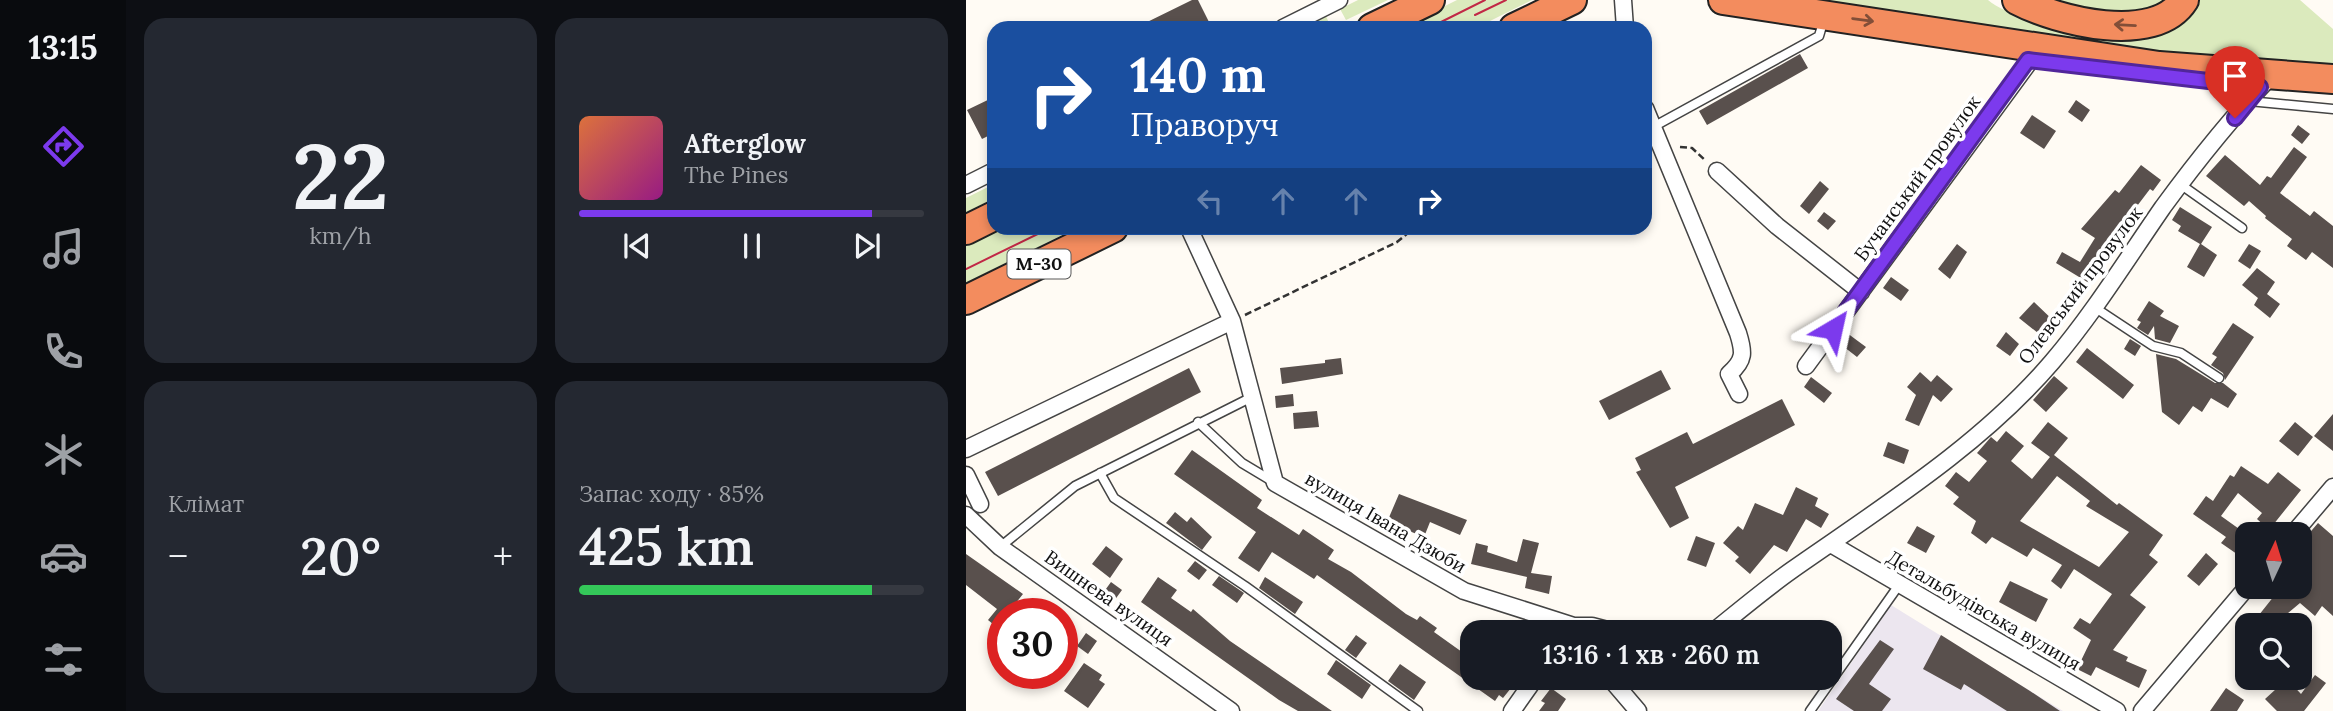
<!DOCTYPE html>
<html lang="uk">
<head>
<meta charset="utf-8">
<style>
	:root { --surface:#171b24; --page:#242831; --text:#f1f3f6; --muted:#9ea1a6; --line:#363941; --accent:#7c3aed }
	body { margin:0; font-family:Lora,serif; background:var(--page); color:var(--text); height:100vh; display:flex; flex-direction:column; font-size:26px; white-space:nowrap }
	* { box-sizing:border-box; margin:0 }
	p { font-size:23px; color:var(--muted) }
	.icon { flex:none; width:38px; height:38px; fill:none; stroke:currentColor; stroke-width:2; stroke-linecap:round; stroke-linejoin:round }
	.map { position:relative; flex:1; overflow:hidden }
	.sheet { display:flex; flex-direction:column; gap:18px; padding:18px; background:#0d0f14; width:840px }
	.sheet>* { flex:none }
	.hud { position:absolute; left:21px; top:21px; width:665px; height:214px; border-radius:21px; box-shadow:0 4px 10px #0003; background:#1a4fa0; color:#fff; overflow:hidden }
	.needle { width:46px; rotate:4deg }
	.controls { position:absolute; left:1269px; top:522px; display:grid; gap:14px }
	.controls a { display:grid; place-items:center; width:77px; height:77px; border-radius:14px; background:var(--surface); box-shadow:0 4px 10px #0003; font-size:35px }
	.speed { position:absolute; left:21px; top:598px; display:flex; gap:14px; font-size:35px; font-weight:700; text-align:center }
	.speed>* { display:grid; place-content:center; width:91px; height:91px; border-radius:50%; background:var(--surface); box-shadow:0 4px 10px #0003; line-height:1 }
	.speed .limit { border:10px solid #d22; background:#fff; color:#111 }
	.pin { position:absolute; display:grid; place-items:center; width:60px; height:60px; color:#fff; margin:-72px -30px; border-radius:50% 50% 50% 0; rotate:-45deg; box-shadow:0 0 7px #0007 }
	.pin .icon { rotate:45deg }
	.me { position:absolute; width:77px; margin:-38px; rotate:36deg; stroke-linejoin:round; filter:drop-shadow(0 0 5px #0008) }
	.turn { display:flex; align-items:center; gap:24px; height:147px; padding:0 28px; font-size:32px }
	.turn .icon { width:91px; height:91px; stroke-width:2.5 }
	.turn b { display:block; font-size:49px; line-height:60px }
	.lanes { display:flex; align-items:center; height:66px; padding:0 28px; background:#0003; justify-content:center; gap:35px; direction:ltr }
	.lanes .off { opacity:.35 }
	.big { font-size:52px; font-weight:600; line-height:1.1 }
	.sheet .tile { flex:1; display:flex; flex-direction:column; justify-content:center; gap:10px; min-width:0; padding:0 24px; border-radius:21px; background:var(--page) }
	.sheet .dial { align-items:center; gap:0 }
	.dial b { font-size:91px; line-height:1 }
	.song { display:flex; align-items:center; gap:21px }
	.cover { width:84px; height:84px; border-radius:10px; background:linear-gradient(135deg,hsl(20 70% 55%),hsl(310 70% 35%)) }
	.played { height:7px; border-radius:4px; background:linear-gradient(90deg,var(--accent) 85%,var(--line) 85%) }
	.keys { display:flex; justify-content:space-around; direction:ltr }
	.heat { display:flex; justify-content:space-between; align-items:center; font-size:38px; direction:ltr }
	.charge { height:10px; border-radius:5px; background:linear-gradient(90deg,#34c759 85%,var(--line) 0) }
	.sheet .tiles { flex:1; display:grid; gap:18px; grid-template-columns:repeat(2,1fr) }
	.trip { position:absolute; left:494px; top:620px; width:382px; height:70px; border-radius:21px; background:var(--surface); box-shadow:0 4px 10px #0003; font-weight:600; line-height:70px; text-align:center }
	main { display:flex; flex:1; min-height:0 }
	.tabs { display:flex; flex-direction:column; width:126px; justify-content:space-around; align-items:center; background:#090b0e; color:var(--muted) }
	.tabs .icon { width:49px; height:49px }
	.tabs .on { color:var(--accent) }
	.tabs b { font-size:32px; color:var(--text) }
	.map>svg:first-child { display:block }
	.industrial { fill:#ece6ef }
	.green { fill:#dbeabd }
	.building { fill:#59504d; fill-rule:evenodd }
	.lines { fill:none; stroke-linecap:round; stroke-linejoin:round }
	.lane-casing { stroke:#444; stroke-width:11 }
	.street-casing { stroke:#444; stroke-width:19 }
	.highway-casing { stroke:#222; stroke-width:32 }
	.path { stroke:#333; stroke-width:2.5; stroke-dasharray:7 3.5; stroke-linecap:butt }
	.lane { stroke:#fff; stroke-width:8 }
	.street { stroke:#fff; stroke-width:16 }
	.highway { stroke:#f38c5e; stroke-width:28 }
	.tram { stroke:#c12846; stroke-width:2 }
	.oneway { stroke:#824e38 }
	.route-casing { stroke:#51269a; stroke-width:18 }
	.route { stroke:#7c3aed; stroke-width:12 }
	.labels { text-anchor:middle; stroke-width:7; stroke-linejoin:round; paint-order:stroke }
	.shield { fill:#fff; stroke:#585858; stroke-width:2 }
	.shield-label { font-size:18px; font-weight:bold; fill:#111 }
	.street-label { font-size:19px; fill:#111; stroke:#fff }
</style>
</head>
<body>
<main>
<nav class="tabs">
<b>13:15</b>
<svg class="icon on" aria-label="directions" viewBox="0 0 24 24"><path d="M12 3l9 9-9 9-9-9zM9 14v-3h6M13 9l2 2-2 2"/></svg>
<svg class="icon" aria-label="music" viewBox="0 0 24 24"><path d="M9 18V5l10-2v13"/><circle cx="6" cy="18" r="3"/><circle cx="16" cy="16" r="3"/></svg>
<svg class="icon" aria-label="phone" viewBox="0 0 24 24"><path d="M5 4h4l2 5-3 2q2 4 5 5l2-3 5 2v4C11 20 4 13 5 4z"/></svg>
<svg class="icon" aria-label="climate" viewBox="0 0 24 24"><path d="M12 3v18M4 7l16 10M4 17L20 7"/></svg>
<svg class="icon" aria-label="car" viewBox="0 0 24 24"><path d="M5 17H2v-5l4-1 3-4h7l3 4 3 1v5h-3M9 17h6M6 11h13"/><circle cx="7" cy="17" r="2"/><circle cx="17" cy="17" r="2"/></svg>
<svg class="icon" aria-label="filters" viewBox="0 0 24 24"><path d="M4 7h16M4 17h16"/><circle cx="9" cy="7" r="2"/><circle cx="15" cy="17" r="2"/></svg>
</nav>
<section class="sheet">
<div class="tiles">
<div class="tile dial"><b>22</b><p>km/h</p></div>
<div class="tile">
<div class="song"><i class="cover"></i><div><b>Afterglow</b><p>The Pines</p></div></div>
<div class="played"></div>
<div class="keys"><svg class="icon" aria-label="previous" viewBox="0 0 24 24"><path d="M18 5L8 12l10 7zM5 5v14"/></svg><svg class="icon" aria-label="pause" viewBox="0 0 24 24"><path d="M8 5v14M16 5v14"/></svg><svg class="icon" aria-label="next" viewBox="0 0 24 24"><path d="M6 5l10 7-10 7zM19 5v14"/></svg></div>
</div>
<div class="tile"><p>Клімат</p>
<div class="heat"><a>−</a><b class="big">20°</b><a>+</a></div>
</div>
<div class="tile"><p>Запас ходу · 85%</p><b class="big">425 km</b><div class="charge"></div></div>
</div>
</section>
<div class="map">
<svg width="1367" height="711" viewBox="0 0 1367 711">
	<rect width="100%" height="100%" fill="#fffbf4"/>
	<!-- industrial -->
	<path class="industrial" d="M 925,605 L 1097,711 L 852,711 Z"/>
	<!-- green -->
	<path class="green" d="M 392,0 L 422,0 L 380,20 L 374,9 Z
		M 491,0 L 566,0 L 510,28 L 435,28 Z
		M 806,0 L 1022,0 C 1048,23 1161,46 1193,35 C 1210,29 1225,16 1233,0 L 1334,0 L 1367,29 L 1367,71 L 1307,68 Z
		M 1071,0 L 1203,0 L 1171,17 Z
		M 360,16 L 365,28 L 336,28 Z
		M 28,184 L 28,198 L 0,213 L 0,198 Z
		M 36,228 L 110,228 L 0,283 L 0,246 Z"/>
	<!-- building -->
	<path class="building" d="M 226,0 L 232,0 L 246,28 L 169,28 Z
		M 834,54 L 842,68 L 741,125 L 733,111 Z
		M 28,97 L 28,133 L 16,139 L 1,110 Z
		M 1110,100 L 1124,110 L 1116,122 L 1102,112 Z
		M 1066,115 L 1090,131 L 1078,149 L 1054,133 Z
		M 1332,125 L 1344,134 L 1336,144 L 1325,135 Z
		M 1328,147 L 1341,157 L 1314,193 L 1344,216 L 1348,211 L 1367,226 L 1367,268 L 1346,252 L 1340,260 L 1321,246 L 1326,239 L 1299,218 L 1300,216 L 1283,201 L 1278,206 L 1240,176 L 1259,155 L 1294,185 L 1301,176 L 1305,178 Z
		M 1175,165 L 1195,180 L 1187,191 L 1184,189 L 1149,235 L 1156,240 L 1141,264 L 1138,262 L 1123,283 L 1090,263 L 1096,252 L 1114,262 L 1129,238 L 1115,229 L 1149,190 L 1153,193 Z
		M 854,181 L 863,189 L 843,214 L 834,206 Z
		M 1214,207 L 1246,227 L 1235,244 L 1251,255 L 1238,277 L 1221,267 L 1234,244 L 1212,231 L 1215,226 L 1206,220 Z
		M 858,212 L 870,221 L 862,230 L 851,221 Z
		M 991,244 L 1001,252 L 984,279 L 972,269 Z
		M 1283,244 L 1295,251 L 1284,269 L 1272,261 Z
		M 1291,268 L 1309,282 L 1301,294 L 1314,304 L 1304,318 L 1288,305 L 1292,298 L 1276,285 Z
		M 925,277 L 943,290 L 935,301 L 917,288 Z
		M 1183,301 L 1198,311 L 1194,316 L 1213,326 L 1204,343 L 1189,339 L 1188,326 L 1182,335 L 1171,328 L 1175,322 L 1171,320 Z
		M 1068,302 L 1091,324 L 1077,337 L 1053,318 Z
		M 1267,323 L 1288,337 L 1259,380 L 1257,373 L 1245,365 L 1251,357 L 1246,354 Z
		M 1040,332 L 1053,344 L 1044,356 L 1030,346 Z
		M 881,333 L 900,347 L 891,357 L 873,343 Z
		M 1164,339 L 1175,346 L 1169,356 L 1158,349 Z
		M 1121,348 L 1168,385 L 1157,399 L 1110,362 Z
		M 1190,354 L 1210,359 L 1249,383 L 1257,383 L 1271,394 L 1262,408 L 1245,398 L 1236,412 L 1227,406 L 1213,425 L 1196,412 Z
		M 375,358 L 377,374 L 316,384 L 314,368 L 359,363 L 359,360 Z
		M 223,368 L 235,392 L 32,496 L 19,472 Z
		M 695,370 L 705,389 L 643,420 L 633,401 Z
		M 954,372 L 965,382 L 971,375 L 987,389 L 975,402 L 967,395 L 953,426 L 939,420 L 950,395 L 941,387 Z
		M 1088,376 L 1102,388 L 1080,412 L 1067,400 Z
		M 845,377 L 866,393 L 858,403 L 838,387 Z
		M 327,394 L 328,406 L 310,408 L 309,396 Z
		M 816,399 L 829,425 L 709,487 L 723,518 L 704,528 L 670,472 L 675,470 L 669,458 L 721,432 L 727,444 Z
		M 351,411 L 353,427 L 328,429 L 327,413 Z
		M 1367,414 L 1367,451 L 1348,436 Z
		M 1082,422 L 1102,438 L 1088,455 L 1151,505 L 1153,503 L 1197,535 L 1183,555 L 1192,562 L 1164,595 L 1180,607 L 1147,650 L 1162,657 L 1160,661 L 1181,670 L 1173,688 L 1130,667 L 1125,676 L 1111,669 L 1125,640 L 1107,628 L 1114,618 L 1124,624 L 1146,594 L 1108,569 L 1095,589 L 1085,581 L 1096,565 L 1067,548 L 1061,557 L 1026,537 L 1020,544 L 1005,533 L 1010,521 L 987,504 L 993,497 L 979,486 L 990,472 L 1003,482 L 1021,461 L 1011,453 L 1025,437 L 1031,442 L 1040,431 L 1058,446 L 1045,461 L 1066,479 L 1084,457 L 1065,443 ZM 1091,476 L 1124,501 L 1120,506 L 1163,532 L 1133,567 L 1054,521 Z
		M 1329,422 L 1347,437 L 1332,456 L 1313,441 Z
		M 922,442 L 943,450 L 938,464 L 917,456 Z
		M 226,450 L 296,500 L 291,508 L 333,535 L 337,529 L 368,550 L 362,559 L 385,572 L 440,614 L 451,620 L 454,616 L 471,628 L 468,632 L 496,652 L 506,638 L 506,677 L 530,677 L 545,688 L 537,698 L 533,695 L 529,701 L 351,575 L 348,579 L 306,552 L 293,572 L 272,558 L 290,532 L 208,474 Z
		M 1275,466 L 1302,484 L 1312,472 L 1335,490 L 1303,530 L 1291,519 L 1296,513 L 1272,493 L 1255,516 L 1276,531 L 1271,538 L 1281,545 L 1281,561 L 1255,543 L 1260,537 L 1227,514 L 1240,496 L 1247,501 L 1264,475 L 1268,477 Z
		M 830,487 L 852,498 L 849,506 L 863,514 L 855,528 L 840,519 L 821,552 L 808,545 L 784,574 L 769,561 L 773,557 L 757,543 L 772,526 L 777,530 L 789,503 L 817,515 Z
		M 433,494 L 501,520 L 494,535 L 464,522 L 458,537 L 421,522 Z
		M 209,512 L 221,522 L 225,517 L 246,537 L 236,550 L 200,523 Z
		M 1352,523 L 1367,536 L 1367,616 L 1356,606 L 1349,616 L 1334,603 L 1308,625 L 1285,625 L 1316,586 L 1334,586 L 1334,544 Z
		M 951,526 L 969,536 L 960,553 L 941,543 Z
		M 730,536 L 749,543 L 740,567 L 721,560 Z
		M 557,539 L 573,543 L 565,573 L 586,576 L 583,594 L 559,588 L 561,577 L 505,564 L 510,543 L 522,546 L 521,552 L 551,562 Z
		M 140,546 L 157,559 L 144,578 L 126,564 Z
		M 1240,553 L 1252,564 L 1233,586 L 1221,576 Z
		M 0,554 L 57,594 L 41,614 L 37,614 L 37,655 L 22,642 L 33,629 L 22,620 L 31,609 L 0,585 Z
		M 229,561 L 241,570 L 233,580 L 221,571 Z
		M 253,576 L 278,593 L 271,603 L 246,585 Z
		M 192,577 L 211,590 L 205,598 L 225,612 L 227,609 L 264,641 L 366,711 L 332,711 L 313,700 L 175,602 Z
		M 299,577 L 337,602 L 329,614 L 293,588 Z
		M 1044,581 L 1082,599 L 1070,622 L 1033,602 Z
		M 145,582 L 156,590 L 148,601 L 137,593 Z
		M 120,633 L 131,641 L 122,654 L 111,646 Z
		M 390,635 L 401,643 L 390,658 L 379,650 Z
		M 975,635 L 1064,691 L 1094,711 L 1041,711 L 998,684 L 995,690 L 957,669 Z
		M 914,640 L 928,649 L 903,684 L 925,699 L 916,711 L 888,711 L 870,699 Z
		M 370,660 L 405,685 L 396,699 L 361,674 Z
		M 118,663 L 136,675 L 133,680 L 139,684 L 122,708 L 98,691 Z
		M 434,664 L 460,682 L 448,700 L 422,681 Z
		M 1349,675 L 1360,683 L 1338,711 L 1311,711 L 1299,699 L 1321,679 L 1335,694 Z
		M 585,688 L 600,699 L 592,711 L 573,711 L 579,703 L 575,701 Z
		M 1260,688 L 1278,700 L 1271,711 L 1244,711 Z"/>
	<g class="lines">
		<defs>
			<path id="lane" d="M 1283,101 L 1367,109
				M 687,127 L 853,36 L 858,19
				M 1214,184 L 1276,228
				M 1128,307 L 1187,346 L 1215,353 L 1253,378
				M 232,422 L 276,463 L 306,481
				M 134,473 L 148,498 L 279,586 L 452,711
				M 34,547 L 109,486 L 286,397
				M 844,711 L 933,585"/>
			<path id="street" d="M 657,0 L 659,28
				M 317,28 L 373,0
				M 679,108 L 772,333 C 778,352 779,360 763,374 L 773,394
				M 751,171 L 811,226 L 895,292
				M 0,185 L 28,171
				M 223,228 L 266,321 L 309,483 L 498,591 L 608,626 L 626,626 L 649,632
				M 840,366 L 1072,50
				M 0,449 L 266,321
				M 0,475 L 14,504
				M 0,515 L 34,547 L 265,711
				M 1327,534 L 1367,487
				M 865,544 L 1151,711
				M 747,632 C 773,611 799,589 826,570 C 916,507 1014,446 1086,362 C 1127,314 1161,259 1197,207 C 1230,162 1266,117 1305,76
				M 643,677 L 672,711
				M 546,711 L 570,677
				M 1176,711 L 1282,586"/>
			<path id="highway" d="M 757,0 L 1193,66 L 1367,79
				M 1051,0 C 1091,21 1189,46 1218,0
				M 406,28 L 464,0
				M 548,28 L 606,0
				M 0,230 L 28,216
				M 0,300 L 147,228"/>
		</defs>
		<!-- lane casing -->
		<use href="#lane" class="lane-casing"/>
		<!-- street casing -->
		<use href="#street" class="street-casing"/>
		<!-- highway casing -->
		<use href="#highway" class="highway-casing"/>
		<!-- path -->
		<path class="path" d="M 714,147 L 726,148 L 740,161
			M 279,315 L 431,242 L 448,228"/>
		<!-- lane -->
		<use href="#lane" class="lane"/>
		<!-- street -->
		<use href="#street" class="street"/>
		<!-- highway -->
		<use href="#highway" class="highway"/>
		<!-- tram -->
		<path class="tram" d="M 509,15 L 540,0
			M 463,28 L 519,0
			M 0,269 L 84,228"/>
	</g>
	<!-- one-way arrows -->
	<defs><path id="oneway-shaft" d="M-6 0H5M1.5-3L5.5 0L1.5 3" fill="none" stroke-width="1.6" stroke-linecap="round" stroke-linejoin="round" transform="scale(1.75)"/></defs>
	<g class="oneway">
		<use href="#oneway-shaft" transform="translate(897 20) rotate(8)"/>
		<use href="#oneway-shaft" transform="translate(1159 25) rotate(-177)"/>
	</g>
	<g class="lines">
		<defs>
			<path id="route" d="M 867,329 L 1062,60 L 1294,87 L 1269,118"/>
		</defs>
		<!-- route casing -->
		<use href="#route" class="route-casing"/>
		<!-- route -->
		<use href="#route" class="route"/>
	</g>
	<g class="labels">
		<!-- shield labels -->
		<rect class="shield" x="41.5" y="249.5" width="63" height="29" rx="5"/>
		<g class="shield-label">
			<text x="73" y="270">М-30</text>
		</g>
		<!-- street labels -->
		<g class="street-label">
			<text transform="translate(951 178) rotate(-54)" y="7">Бучанський провулок</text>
			<text transform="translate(1114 285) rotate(-53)" y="7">Олевський провулок</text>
			<text transform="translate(420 522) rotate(30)" y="7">вулиця Івана Дзюби</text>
			<text transform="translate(143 598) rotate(35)" y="7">Вишнева вулиця</text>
			<text transform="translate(1018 610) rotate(30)" y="7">Детальбудівська вулиця</text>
		</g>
	</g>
</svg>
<div class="controls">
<a><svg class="needle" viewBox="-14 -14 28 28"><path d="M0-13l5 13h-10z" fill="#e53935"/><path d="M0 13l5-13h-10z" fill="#9ea1a6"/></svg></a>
<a><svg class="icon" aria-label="search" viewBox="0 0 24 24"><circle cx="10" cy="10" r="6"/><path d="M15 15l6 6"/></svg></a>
</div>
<div class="speed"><div class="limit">30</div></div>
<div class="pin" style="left:1269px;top:118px;background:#d93025"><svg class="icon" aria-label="arrive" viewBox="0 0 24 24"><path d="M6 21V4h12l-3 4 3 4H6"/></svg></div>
<svg class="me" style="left:867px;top:329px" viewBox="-20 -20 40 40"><path d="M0-17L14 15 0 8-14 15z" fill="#7c3aed" stroke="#fff" stroke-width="4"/></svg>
<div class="trip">13:16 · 1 хв · 260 m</div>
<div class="hud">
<div class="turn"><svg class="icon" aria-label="right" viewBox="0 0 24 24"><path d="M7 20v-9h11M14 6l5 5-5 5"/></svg><div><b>140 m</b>Праворуч</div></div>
<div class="lanes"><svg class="icon off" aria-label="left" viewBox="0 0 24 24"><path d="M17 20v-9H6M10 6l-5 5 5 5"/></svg><svg class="icon off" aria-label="ahead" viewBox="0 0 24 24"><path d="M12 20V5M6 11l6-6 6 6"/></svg><svg class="icon off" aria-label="ahead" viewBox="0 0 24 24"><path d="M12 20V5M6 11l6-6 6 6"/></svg><svg class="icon" aria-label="right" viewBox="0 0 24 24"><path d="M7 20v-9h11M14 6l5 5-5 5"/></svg></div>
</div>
</div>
</main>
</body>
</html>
